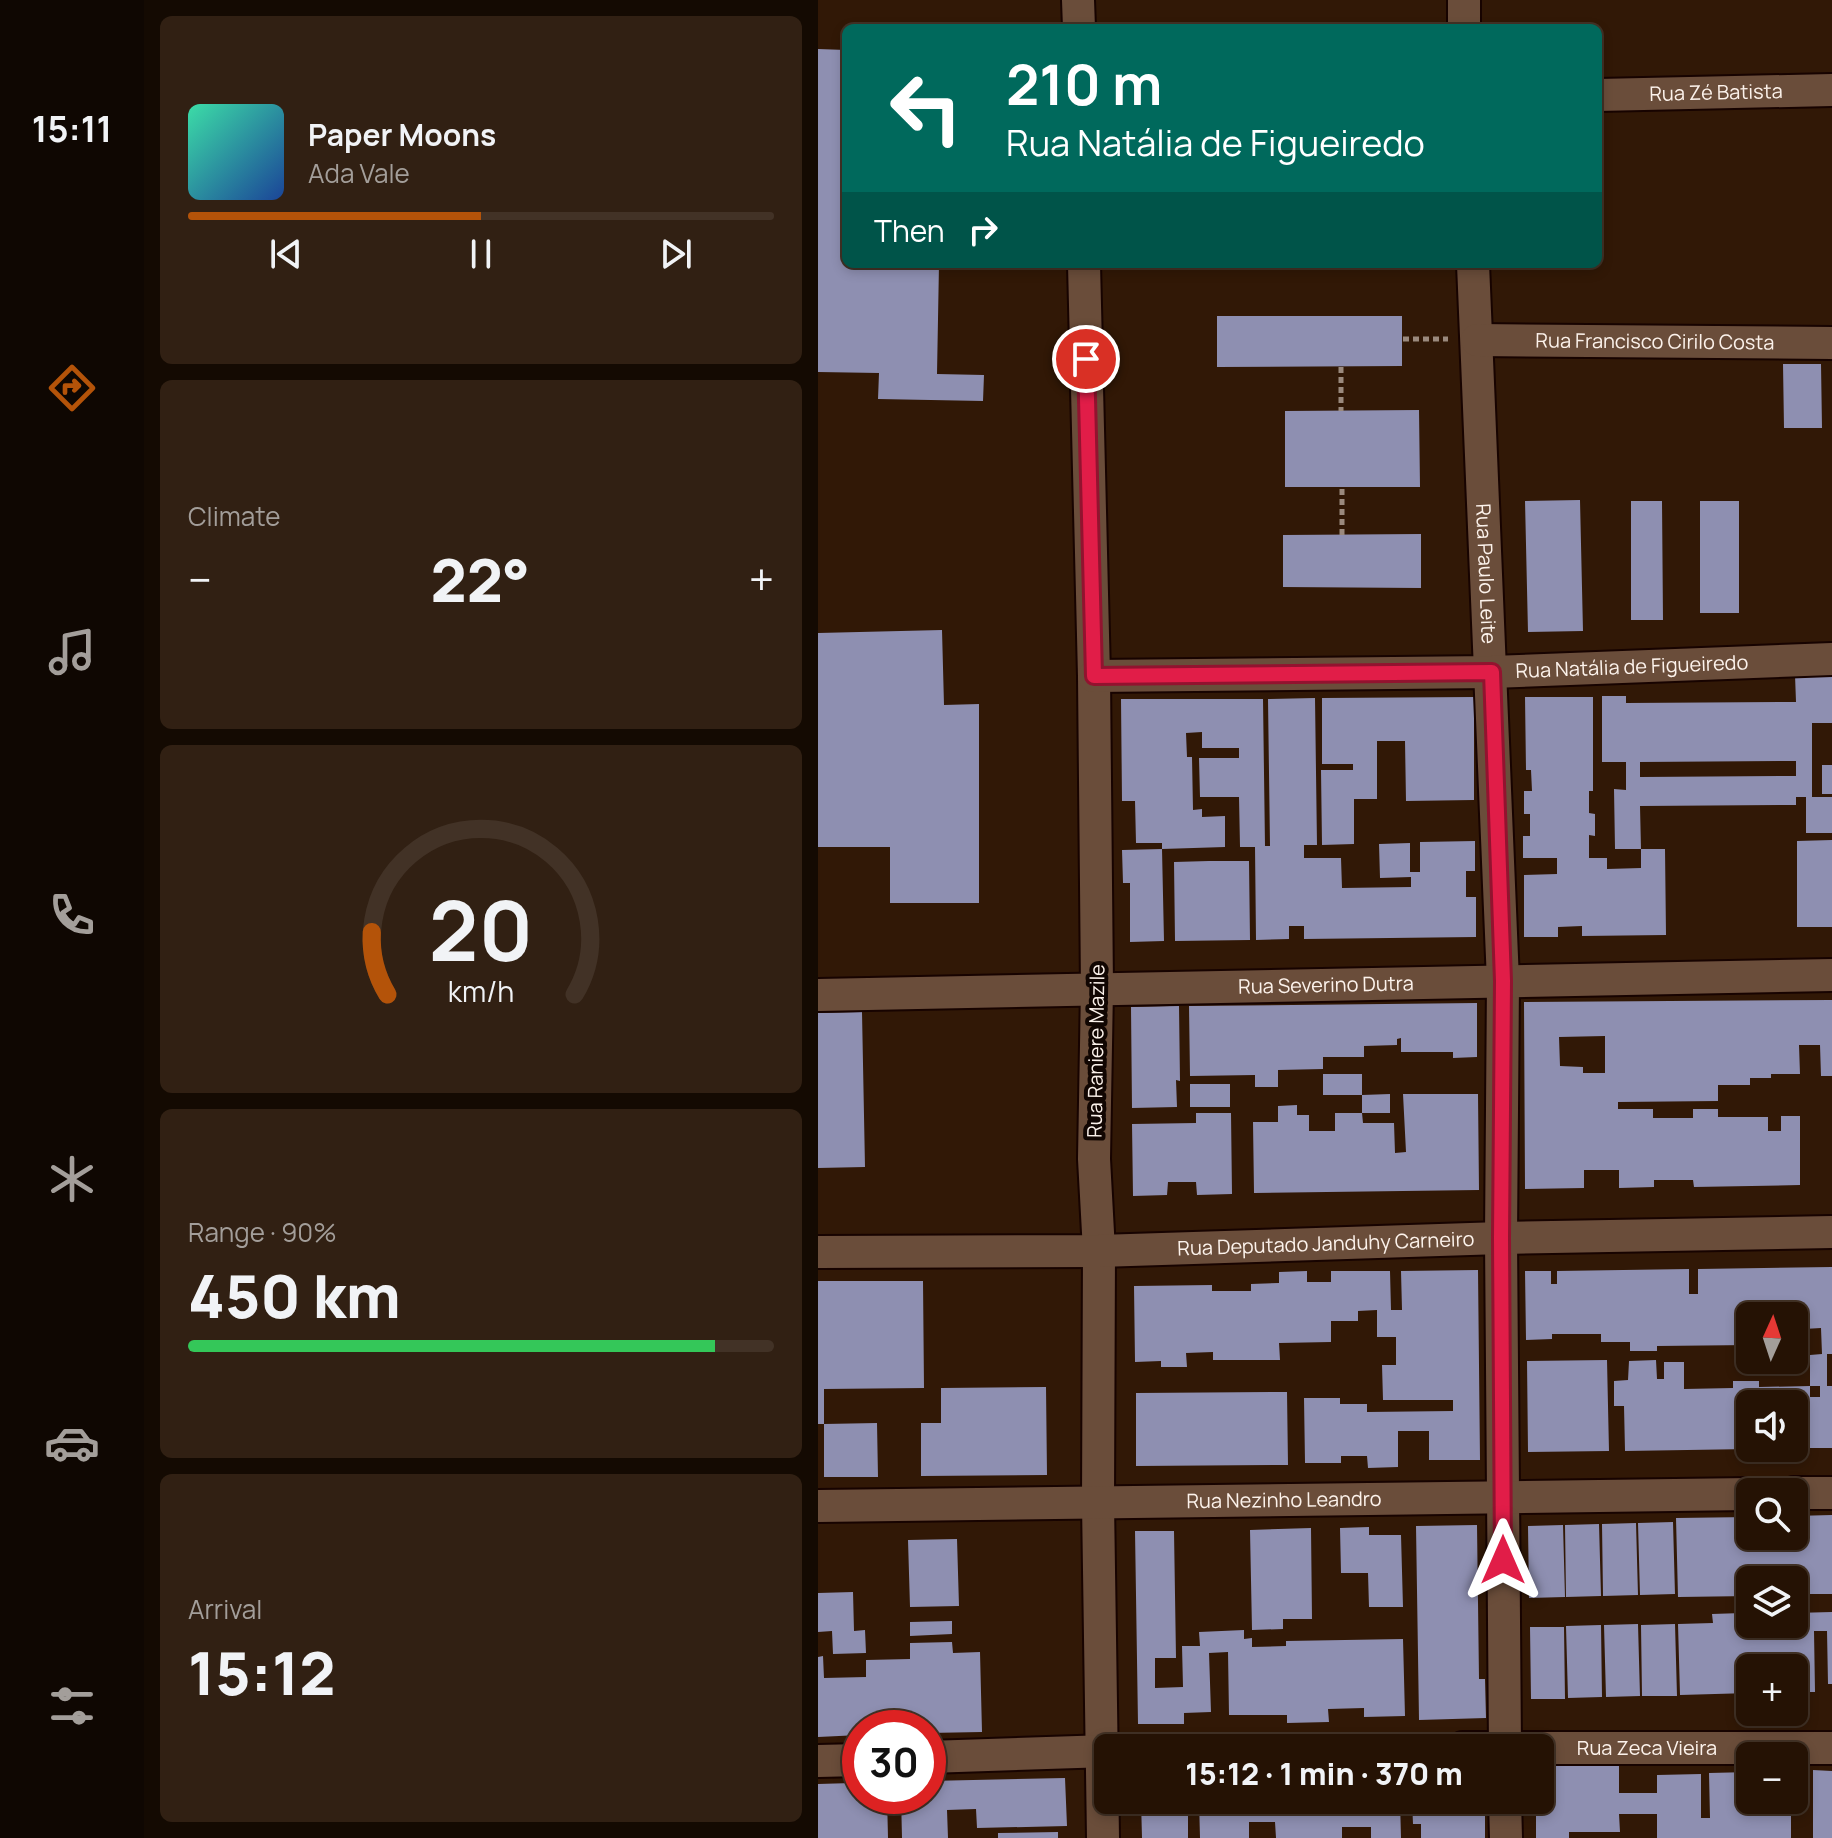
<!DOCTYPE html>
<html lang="en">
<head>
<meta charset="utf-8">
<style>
	:root { --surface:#251204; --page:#312013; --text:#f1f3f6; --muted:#a39e9a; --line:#423226; --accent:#b45309 }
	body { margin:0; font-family:Manrope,sans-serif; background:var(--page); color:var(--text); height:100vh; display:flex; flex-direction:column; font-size:30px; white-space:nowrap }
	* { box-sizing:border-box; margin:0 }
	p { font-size:26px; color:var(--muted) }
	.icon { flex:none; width:44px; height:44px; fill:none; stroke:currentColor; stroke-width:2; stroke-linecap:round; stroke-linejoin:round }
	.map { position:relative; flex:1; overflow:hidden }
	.panel { display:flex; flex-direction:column; gap:16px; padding:16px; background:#140a02; width:674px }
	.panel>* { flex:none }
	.guide { position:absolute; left:24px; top:24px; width:760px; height:244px; border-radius:12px; box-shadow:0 4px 12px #0003,0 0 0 2px var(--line); background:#00695c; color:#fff; overflow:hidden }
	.needle { width:52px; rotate:3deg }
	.controls { position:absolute; left:918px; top:1302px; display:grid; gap:16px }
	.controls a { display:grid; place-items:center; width:72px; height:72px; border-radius:12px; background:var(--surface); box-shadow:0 4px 12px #0003,0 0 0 2px var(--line); font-size:40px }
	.speed { position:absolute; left:24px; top:1710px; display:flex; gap:16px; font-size:40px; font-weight:700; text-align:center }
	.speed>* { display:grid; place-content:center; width:104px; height:104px; border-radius:50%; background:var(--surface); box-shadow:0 4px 12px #0003,0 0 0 2px var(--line); line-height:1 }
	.speed .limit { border:12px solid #d22; background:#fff; color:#111 }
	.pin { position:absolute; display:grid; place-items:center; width:68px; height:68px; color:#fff; margin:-34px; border:4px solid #fff; border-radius:50%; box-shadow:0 2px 8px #0007 }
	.me { position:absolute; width:88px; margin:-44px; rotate:0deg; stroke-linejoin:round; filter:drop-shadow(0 0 6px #0008) }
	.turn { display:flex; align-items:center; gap:28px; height:168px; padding:0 32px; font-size:36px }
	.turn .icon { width:104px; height:104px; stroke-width:2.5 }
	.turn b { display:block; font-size:56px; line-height:68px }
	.then { display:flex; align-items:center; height:76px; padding:0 32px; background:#0003; gap:16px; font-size:30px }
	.big { font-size:60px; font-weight:800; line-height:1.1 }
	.panel .widget { flex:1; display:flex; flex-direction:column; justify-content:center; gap:12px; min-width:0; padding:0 28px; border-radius:12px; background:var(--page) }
	.panel .dial { align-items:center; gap:0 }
	.dial svg { height:208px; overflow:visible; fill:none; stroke:var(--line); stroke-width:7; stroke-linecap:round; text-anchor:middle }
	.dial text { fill:var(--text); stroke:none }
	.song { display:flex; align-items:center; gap:24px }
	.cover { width:96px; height:96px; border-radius:12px; background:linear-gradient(135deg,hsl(160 70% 55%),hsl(220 70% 35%)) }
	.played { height:8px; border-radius:4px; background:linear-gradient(90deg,var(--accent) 50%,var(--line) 50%) }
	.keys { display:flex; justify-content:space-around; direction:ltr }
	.heat { display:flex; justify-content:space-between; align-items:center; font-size:44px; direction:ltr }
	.charge { height:12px; border-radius:6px; background:linear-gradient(90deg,#34c759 90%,var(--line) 0) }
	.trip { position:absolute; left:276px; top:1734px; width:460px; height:80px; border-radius:12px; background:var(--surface); box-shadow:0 4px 12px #0003,0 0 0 2px var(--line); font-weight:800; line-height:80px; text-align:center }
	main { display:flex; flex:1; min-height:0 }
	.menu { display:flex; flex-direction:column; width:144px; justify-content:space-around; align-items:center; background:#0f0702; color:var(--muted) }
	.menu .icon { width:56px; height:56px }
	.menu .on { color:var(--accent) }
	.menu b { font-size:36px; color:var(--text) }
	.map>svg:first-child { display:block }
	.building { fill:#8e8fb1; fill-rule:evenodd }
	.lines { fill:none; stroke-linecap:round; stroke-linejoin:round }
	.minor-casing { stroke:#170300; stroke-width:36 }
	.path { stroke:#9a897d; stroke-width:5; stroke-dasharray:6 4; stroke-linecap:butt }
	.minor { stroke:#6a4d3a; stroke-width:32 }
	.route-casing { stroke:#92132f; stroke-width:20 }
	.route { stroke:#e11d48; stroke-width:14 }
	.labels { text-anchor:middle; stroke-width:8; stroke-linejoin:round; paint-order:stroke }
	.street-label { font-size:20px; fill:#fcf2eb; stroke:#110602 }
</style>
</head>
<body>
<main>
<nav class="menu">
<b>15:11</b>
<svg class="icon on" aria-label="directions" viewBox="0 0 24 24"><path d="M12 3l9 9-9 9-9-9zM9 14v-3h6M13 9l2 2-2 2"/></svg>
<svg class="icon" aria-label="music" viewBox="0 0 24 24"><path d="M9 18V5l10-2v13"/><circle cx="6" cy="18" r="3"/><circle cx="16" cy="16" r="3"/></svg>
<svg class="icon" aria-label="phone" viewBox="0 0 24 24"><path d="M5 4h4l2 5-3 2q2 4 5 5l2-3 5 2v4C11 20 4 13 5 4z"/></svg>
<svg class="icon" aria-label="climate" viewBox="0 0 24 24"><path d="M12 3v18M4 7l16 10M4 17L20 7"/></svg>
<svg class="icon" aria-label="car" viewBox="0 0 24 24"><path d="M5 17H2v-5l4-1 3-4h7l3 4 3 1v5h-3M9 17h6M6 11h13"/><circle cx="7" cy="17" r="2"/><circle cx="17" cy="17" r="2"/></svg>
<svg class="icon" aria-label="filters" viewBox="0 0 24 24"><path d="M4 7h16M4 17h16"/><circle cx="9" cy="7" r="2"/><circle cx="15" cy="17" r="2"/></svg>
</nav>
<section class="panel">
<div class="widget">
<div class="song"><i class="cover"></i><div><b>Paper Moons</b><p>Ada Vale</p></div></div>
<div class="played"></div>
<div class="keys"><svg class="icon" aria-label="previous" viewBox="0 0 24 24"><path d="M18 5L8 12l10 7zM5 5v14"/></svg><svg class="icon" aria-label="pause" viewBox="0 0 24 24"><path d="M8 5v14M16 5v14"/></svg><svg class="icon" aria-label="next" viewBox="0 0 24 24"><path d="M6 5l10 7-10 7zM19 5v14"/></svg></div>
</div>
<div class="widget"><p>Climate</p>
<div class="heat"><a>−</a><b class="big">22°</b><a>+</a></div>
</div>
<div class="widget dial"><svg viewBox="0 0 100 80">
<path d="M14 69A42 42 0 1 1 86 69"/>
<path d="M14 69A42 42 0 0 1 8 45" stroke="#b45309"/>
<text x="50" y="56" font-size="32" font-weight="700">20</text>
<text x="50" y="72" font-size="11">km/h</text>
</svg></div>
<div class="widget"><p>Range · 90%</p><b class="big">450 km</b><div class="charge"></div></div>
<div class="widget"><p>Arrival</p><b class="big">15:12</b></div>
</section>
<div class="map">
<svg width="1014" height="1838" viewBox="0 0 1014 1838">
	<rect width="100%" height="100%" fill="#311806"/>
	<!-- building -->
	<path class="building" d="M 0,49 L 28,50 L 28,264 L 121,264 L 119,374 L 166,375 L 165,401 L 60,399 L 61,373 L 0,372 Z
		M 399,316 L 584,316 L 584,366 L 399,367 Z
		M 965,364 L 1003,364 L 1004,428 L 966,428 Z
		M 601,410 L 602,487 L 467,487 L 467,411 Z
		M 762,500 L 765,631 L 710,632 L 707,501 Z
		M 813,501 L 844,501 L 845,620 L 813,620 Z
		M 882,501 L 921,501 L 921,613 L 882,613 Z
		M 603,534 L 603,588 L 465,587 L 465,535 Z
		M 124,630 L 126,705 L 161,704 L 161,903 L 72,903 L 72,847 L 0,847 L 0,633 Z
		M 977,675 L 1014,675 L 1014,723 L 994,723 L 994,797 L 1014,797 L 1014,833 L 988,833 L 988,797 L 978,797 L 978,805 L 822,806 L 823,849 L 797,849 L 796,789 L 808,790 L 808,762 L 784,762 L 784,696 L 808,696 L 808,703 L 978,702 ZM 978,761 L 978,776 L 822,777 L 822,762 Z
		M 656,697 L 656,800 L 588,801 L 587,741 L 559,741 L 559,799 L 536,799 L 536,844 L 504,845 L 503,770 L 535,770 L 535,764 L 504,764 L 504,698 Z
		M 707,697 L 775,697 L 775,791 L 771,791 L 771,813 L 777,814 L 777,836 L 771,835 L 771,858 L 789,858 L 789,869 L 823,868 L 823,849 L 847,849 L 848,935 L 764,936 L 764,926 L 740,927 L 740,937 L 706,937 L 706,875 L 739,874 L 739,858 L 705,858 L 705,836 L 712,836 L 712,814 L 706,814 L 706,791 L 714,791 L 713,770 L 708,770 Z
		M 497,698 L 499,845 L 486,845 L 486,858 L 523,858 L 524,888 L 593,887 L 593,877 L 562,878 L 561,844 L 592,843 L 592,872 L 602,872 L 602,842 L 657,841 L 657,871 L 648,871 L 648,897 L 658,897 L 658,937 L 486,939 L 486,926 L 471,926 L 471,939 L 438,940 L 437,847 L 422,847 L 421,797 L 382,797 L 381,758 L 421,758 L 421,748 L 384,748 L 384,732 L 368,733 L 369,757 L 374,757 L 375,810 L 384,809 L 384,817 L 407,816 L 407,847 L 344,849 L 344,843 L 318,843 L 317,801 L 304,801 L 303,699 L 445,699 L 447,846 L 452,846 L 450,699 Z
		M 1004,765 L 1014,765 L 1014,794 L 1004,794 Z
		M 1014,840 L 1014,927 L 979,927 L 979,841 Z
		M 344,849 L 346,941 L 312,942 L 312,883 L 305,883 L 304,850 Z
		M 391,861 L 431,861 L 432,940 L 357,941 L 356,862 Z
		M 1014,1000 L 1014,1076 L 1003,1076 L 1002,1045 L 981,1045 L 982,1074 L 953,1074 L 953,1078 L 932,1078 L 932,1085 L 900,1085 L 900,1101 L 800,1102 L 800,1109 L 835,1109 L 835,1118 L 875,1118 L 875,1109 L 900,1109 L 900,1117 L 950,1117 L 950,1131 L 963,1131 L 963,1116 L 982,1116 L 982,1185 L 876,1187 L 875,1180 L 836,1180 L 836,1187 L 801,1188 L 801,1170 L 766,1170 L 766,1188 L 707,1189 L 706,1002 ZM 787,1036 L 787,1073 L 765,1073 L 765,1067 L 742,1066 L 741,1037 Z
		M 659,1003 L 659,1057 L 635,1058 L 635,1052 L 583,1052 L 583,1038 L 579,1039 L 579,1045 L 546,1046 L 546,1057 L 505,1057 L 505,1069 L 460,1070 L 460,1087 L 437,1087 L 437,1075 L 372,1076 L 371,1006 Z
		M 361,1006 L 362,1081 L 358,1080 L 359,1107 L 314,1108 L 313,1007 Z
		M 44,1012 L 47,1167 L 0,1168 L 0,1013 Z
		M 505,1074 L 544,1074 L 544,1095 L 505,1095 Z
		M 372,1084 L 412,1084 L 412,1107 L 372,1107 Z
		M 572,1094 L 572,1113 L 544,1113 L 545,1123 L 576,1123 L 577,1153 L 588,1152 L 585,1094 L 660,1094 L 661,1190 L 436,1193 L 435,1122 L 460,1122 L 460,1106 L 479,1105 L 479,1115 L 491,1115 L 491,1131 L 517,1131 L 517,1113 L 544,1113 L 544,1095 Z
		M 378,1113 L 413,1113 L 414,1194 L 379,1195 L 378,1182 L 350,1182 L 349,1195 L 315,1196 L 314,1124 L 378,1123 Z
		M 1014,1267 L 1014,1354 L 1009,1354 L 1009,1386 L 1014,1386 L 1014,1448 L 976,1448 L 976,1404 L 932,1404 L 932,1449 L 807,1451 L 806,1406 L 796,1406 L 796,1381 L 810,1380 L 811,1361 L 838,1360 L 839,1379 L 846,1379 L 846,1362 L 866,1362 L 866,1389 L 915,1388 L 915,1381 L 941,1381 L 941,1387 L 992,1386 L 992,1397 L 1002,1397 L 1002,1386 L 992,1386 L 992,1355 L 1004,1354 L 1003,1328 L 986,1329 L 986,1337 L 976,1337 L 976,1316 L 932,1316 L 932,1345 L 839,1346 L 839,1351 L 812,1351 L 812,1342 L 783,1342 L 783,1334 L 734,1334 L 734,1339 L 708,1340 L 707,1271 L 733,1271 L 733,1284 L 739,1284 L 739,1271 L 871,1269 L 871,1294 L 880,1294 L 880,1269 Z
		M 660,1270 L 662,1460 L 611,1460 L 611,1431 L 580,1431 L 580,1467 L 550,1468 L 549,1456 L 523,1456 L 523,1463 L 487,1463 L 486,1398 L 522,1398 L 522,1404 L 549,1404 L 549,1412 L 635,1411 L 635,1400 L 565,1400 L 564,1365 L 578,1365 L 578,1337 L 559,1337 L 559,1310 L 540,1311 L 540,1321 L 513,1321 L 513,1342 L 461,1343 L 462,1360 L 395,1360 L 395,1352 L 368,1353 L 369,1367 L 343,1367 L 343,1361 L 317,1362 L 316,1286 L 394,1285 L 394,1291 L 433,1291 L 433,1284 L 461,1283 L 461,1272 L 489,1271 L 489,1282 L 513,1282 L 513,1271 L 572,1271 L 573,1310 L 584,1310 L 583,1271 Z
		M 0,1281 L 105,1281 L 106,1388 L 6,1389 L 6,1424 L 0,1424 Z
		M 789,1360 L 791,1451 L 710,1452 L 709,1361 Z
		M 228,1387 L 229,1475 L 103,1476 L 103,1423 L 123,1423 L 123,1388 Z
		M 469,1392 L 470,1465 L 318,1466 L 318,1393 Z
		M 59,1423 L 60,1477 L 6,1477 L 6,1424 Z
		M 1014,1515 L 1014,1594 L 976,1594 L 976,1580 L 932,1580 L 932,1596 L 860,1597 L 858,1518 L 932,1517 L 932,1536 L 976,1536 L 976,1516 Z
		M 855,1522 L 857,1594 L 822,1595 L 820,1523 Z
		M 818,1523 L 820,1595 L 785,1596 L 784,1524 Z
		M 781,1524 L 783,1596 L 748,1597 L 747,1525 Z
		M 659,1525 L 661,1679 L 667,1679 L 668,1718 L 601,1720 L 598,1526 Z
		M 745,1525 L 747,1597 L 711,1598 L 710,1526 Z
		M 551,1527 L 551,1535 L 583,1535 L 585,1607 L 551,1607 L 550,1573 L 523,1573 L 522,1528 Z
		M 493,1528 L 494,1619 L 465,1619 L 465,1629 L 434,1630 L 432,1530 Z
		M 317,1531 L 356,1531 L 358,1658 L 337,1658 L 337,1688 L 365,1687 L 364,1646 L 382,1646 L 381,1632 L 426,1630 L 426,1639 L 434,1638 L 434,1647 L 468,1646 L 468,1641 L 585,1639 L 587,1716 L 546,1717 L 546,1708 L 510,1709 L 511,1722 L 469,1723 L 469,1715 L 411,1715 L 410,1652 L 391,1653 L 393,1712 L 366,1713 L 366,1724 L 320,1724 Z
		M 139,1539 L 141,1606 L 92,1607 L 90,1540 Z
		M 35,1592 L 36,1631 L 47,1630 L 48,1653 L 15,1654 L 14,1631 L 0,1632 L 0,1593 Z
		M 932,1604 L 932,1624 L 976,1624 L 976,1613 L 1014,1612 L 1014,1684 L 1010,1684 L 1009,1631 L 996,1631 L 997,1692 L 976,1692 L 976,1668 L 932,1668 L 932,1693 L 862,1695 L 860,1624 L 895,1623 L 894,1614 L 924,1613 L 924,1605 Z
		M 134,1621 L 134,1634 L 92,1636 L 92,1622 Z
		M 820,1624 L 822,1696 L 788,1697 L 786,1625 Z
		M 857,1624 L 859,1696 L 824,1696 L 823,1625 Z
		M 783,1625 L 784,1697 L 750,1698 L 748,1626 Z
		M 712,1627 L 746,1627 L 747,1699 L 713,1699 Z
		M 134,1642 L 135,1653 L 162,1652 L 164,1732 L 110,1733 L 110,1728 L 42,1728 L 42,1735 L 0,1737 L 0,1657 L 5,1656 L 6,1678 L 48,1677 L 48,1660 L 92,1659 L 92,1643 Z
		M 801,1763 L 801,1793 L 839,1793 L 839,1775 L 883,1774 L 883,1818 L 892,1818 L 891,1773 L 932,1772 L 932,1800 L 973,1800 L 973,1838 L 839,1838 L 839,1814 L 801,1814 L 802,1832 L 751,1832 L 751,1838 L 718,1838 L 718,1800 L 722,1800 L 722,1764 Z
		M 995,1770 L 1014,1771 L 1014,1838 L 995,1838 Z
		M 247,1778 L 249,1826 L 159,1828 L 158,1809 L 129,1810 L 130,1838 L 84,1838 L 83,1796 L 110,1796 L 110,1781 Z
		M 34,1783 L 35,1796 L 69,1796 L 70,1838 L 0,1838 L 0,1784 Z
		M 323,1800 L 370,1800 L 370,1838 L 324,1838 Z
		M 381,1800 L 582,1800 L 583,1838 L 553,1838 L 553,1827 L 524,1827 L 524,1838 L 458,1838 L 457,1822 L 431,1822 L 431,1838 L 382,1838 Z
		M 594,1800 L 667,1800 L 667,1838 L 603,1838 L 603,1824 L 595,1824 Z
		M 240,1832 L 240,1838 L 180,1838 L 180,1833 Z"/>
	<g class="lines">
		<defs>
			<g id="minor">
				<path d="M 260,0 L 261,28"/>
				<path d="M 646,0 L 646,28"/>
				<path id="s1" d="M 780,95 L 1014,90"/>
				<path d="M 266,264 L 276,676 L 279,988 L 276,1159 L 281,1251 L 280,1503 L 285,1838"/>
				<path id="s2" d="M 655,264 L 685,981 L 683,1238 L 687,1748"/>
				<path id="s3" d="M 659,340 L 1014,343"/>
				<path id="s4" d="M 276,676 L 674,672 L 1014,659"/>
				<path id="s5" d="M 0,995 L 1014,975"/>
				<path id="s6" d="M 0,1252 L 281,1251 L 683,1238 L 1014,1232"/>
				<path d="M 976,1493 L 1014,1493"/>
				<path id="s7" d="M 0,1506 L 932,1494"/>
				<path id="s8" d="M 645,1748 L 1014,1748"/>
				<path d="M 110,1757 L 290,1751"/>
				<path d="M 0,1761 L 42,1760"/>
				<path d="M 687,1800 L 688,1838"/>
			</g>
		</defs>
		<!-- minor casing -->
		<use href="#minor" class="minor-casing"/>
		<!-- path -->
		<path class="path" d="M 585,339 L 630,339
			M 523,367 L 523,411
			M 524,535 L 524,487"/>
		<!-- minor -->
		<use href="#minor" class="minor"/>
	</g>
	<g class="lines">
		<defs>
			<path id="route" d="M 268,359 L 276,676 L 674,672 L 685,981 L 683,1238 L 685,1560"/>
		</defs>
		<!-- route casing -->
		<use href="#route" class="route-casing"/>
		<!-- route -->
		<use href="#route" class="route"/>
	</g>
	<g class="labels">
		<!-- street labels -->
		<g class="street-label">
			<text dy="7" stroke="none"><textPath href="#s1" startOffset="118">Rua Zé Batista</textPath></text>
			<text dy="7" stroke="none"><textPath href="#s3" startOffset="178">Rua Francisco Cirilo Costa</textPath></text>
			<text dy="7" stroke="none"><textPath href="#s2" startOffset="310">Rua Paulo Leite</textPath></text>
			<text dy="7" stroke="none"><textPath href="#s4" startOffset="538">Rua Natália de Figueiredo</textPath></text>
			<text dy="7" stroke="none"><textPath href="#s5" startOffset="508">Rua Severino Dutra</textPath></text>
			<text transform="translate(278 1051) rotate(-89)" y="7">Rua Raniere Mazile</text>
			<text dy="7" stroke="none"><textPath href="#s6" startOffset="508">Rua Deputado Janduhy Carneiro</textPath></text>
			<text dy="7" stroke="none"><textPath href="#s7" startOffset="466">Rua Nezinho Leandro</textPath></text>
			<text dy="7" stroke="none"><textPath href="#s8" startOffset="184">Rua Zeca Vieira</textPath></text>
		</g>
	</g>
</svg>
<div class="controls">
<a><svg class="needle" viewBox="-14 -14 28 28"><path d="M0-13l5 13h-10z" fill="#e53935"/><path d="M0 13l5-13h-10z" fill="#a39e9a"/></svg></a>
<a><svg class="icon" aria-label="sound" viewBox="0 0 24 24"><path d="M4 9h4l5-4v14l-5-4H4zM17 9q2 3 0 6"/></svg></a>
<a><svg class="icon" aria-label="search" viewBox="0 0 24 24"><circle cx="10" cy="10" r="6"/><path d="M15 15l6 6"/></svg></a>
<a><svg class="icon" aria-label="layers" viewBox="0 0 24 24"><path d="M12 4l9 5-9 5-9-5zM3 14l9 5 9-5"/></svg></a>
<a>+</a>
<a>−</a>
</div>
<div class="speed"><div class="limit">30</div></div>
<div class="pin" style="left:268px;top:359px;background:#d93025"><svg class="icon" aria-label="arrive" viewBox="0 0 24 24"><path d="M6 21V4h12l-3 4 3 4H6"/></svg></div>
<svg class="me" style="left:685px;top:1560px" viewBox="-20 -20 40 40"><path d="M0-17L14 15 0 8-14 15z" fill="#e11d48" stroke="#fff" stroke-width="4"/></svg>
<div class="trip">15:12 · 1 min · 370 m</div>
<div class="guide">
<div class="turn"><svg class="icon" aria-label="left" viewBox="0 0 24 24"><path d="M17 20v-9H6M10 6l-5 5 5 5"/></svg><div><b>210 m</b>Rua Natália de Figueiredo</div></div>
<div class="then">Then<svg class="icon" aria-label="right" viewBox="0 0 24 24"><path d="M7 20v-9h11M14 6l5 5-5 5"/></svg></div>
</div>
</div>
</main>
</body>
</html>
